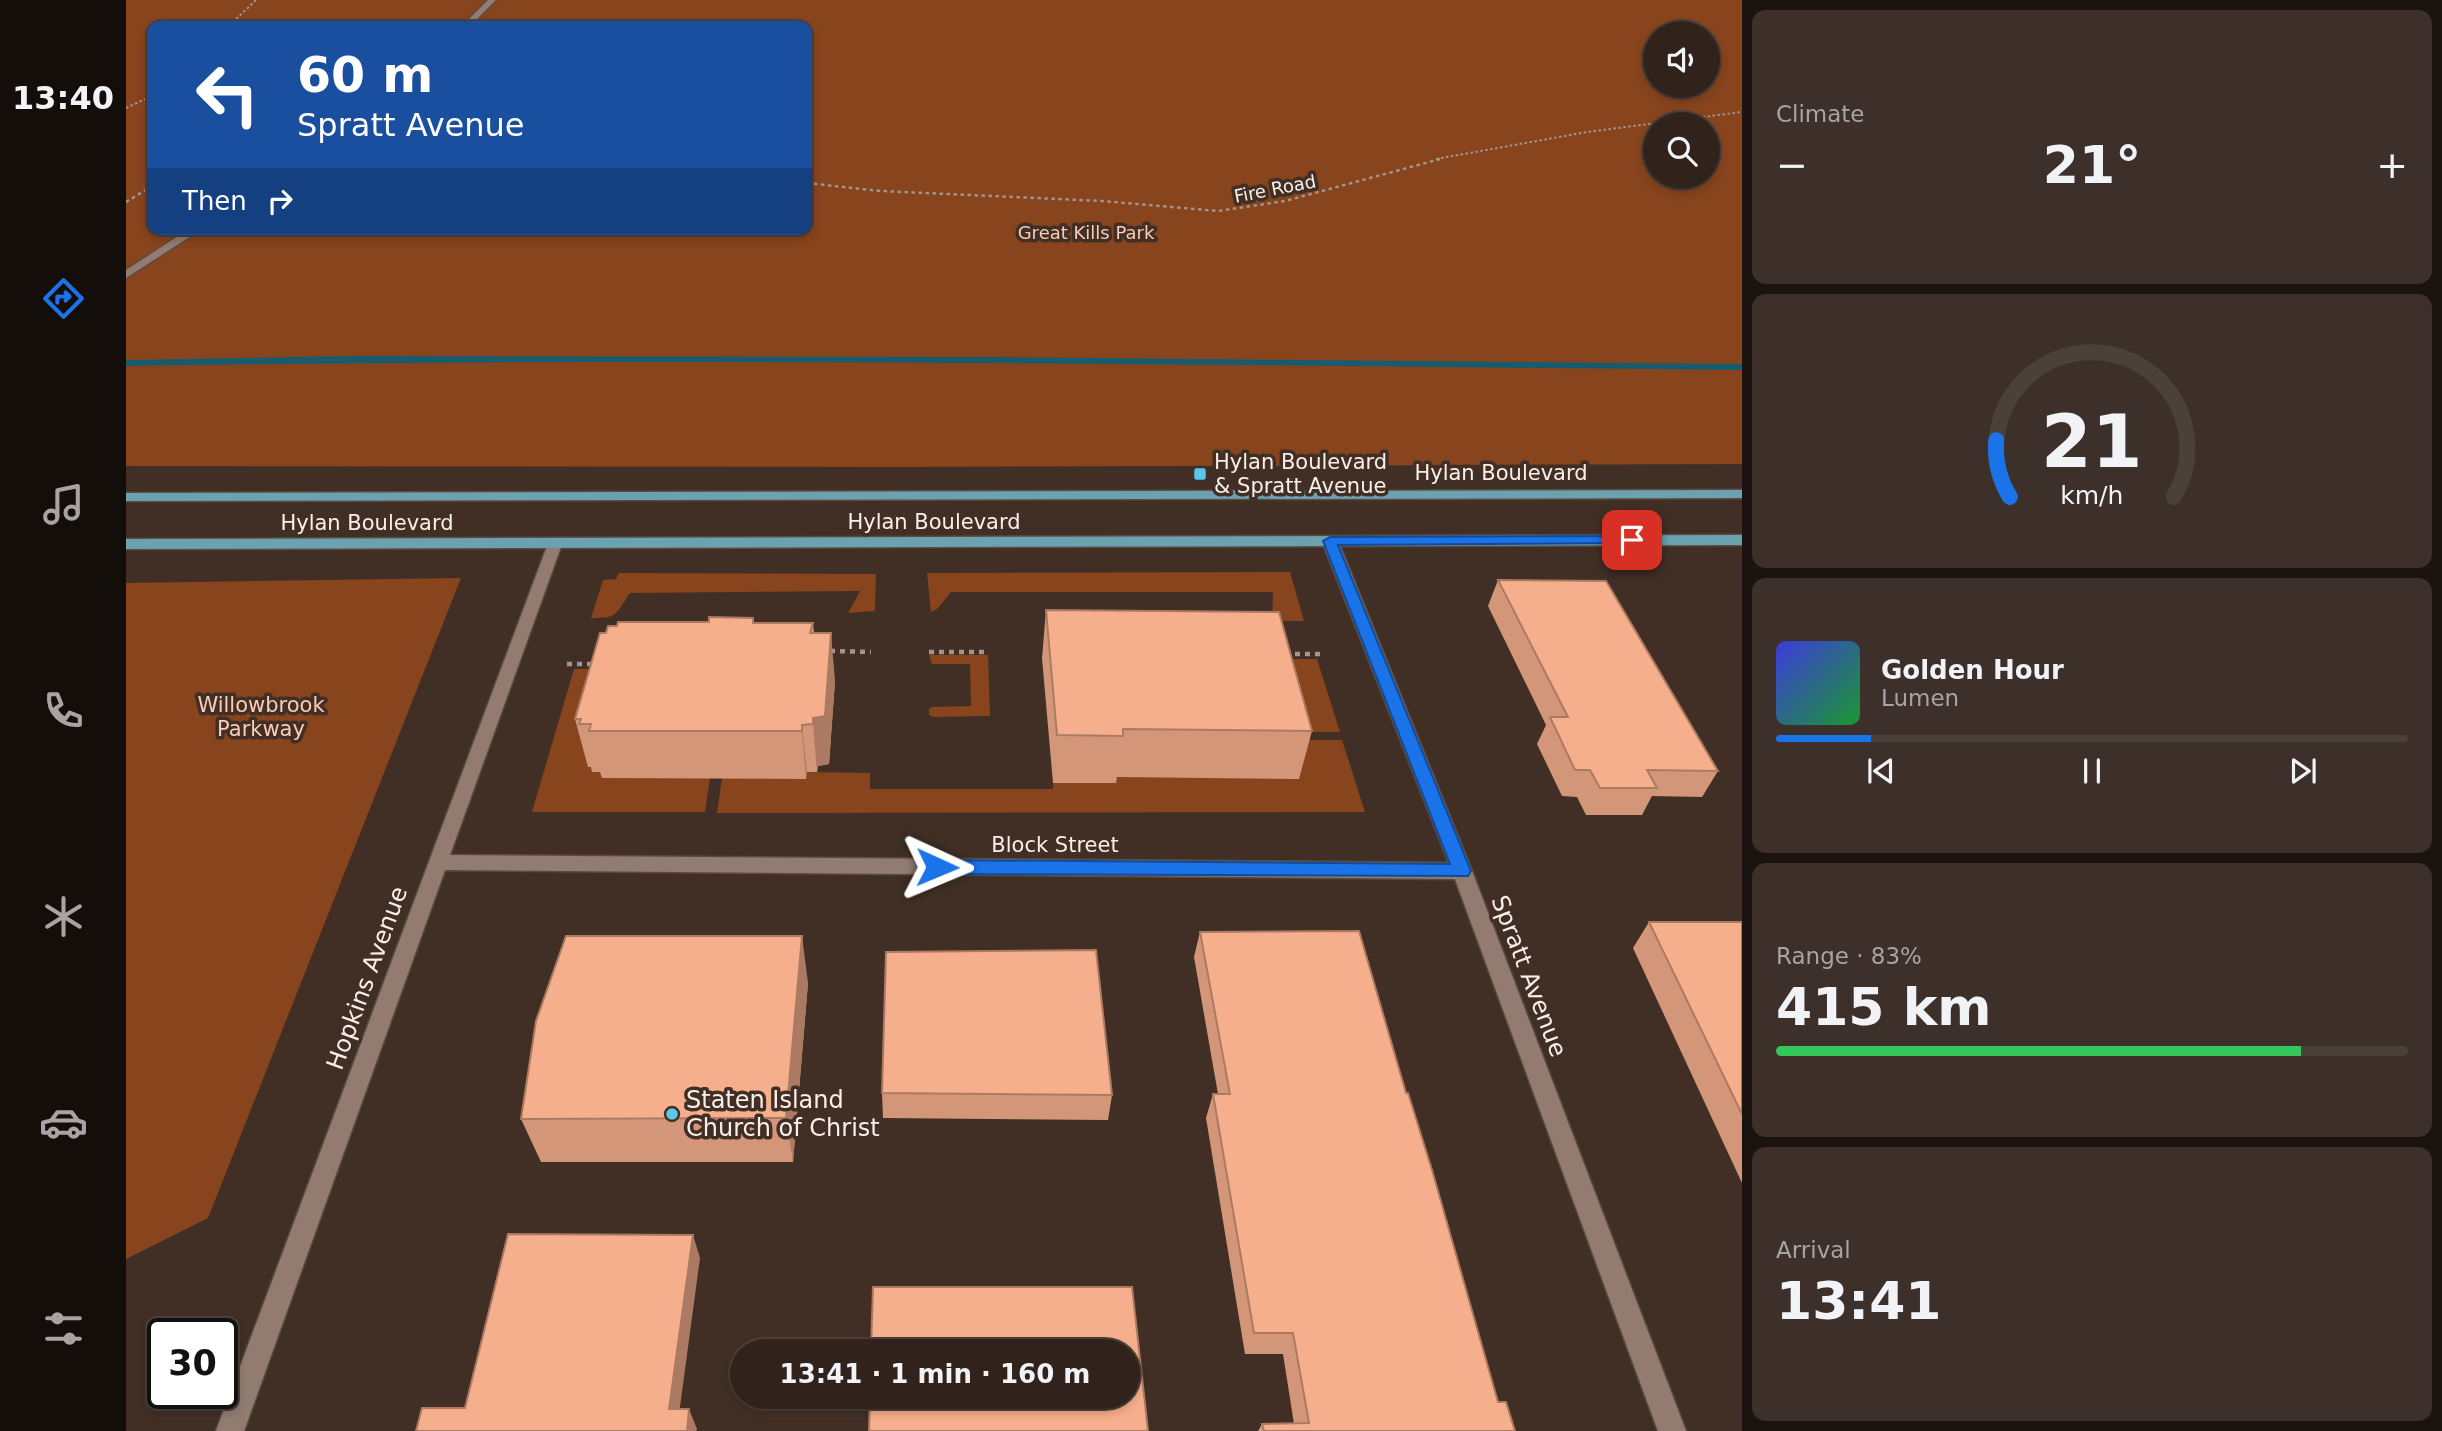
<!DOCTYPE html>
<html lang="en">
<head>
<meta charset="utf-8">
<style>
	:root { --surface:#31231c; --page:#3d2f29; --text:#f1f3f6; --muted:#a8a4a3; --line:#4c403b; --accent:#1a73e8 }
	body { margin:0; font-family:"DejaVu Sans",sans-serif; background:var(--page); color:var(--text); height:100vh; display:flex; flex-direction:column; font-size:26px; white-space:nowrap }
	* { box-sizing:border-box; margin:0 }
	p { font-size:23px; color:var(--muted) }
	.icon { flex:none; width:38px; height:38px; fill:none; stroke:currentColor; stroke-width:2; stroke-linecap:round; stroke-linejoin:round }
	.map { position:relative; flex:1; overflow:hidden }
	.drawer { display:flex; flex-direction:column; gap:10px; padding:10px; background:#1b130f; width:700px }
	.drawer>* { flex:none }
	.top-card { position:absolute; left:21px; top:21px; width:665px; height:214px; border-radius:14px; box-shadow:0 4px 10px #0003,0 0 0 2px var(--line); background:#1a4fa0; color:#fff; overflow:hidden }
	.fabs { position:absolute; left:1517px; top:21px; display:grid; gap:14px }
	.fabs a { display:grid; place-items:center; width:77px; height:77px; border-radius:50%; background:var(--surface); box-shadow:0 4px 10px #0003,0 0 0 2px var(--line); font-size:35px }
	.speed { position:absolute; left:21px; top:1318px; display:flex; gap:14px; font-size:35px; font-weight:700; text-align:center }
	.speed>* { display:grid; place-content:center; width:91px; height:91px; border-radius:50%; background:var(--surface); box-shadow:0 4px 10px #0003,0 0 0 2px var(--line); line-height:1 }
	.speed .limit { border:4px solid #111; border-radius:10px; background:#fff; color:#111 }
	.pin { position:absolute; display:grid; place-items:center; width:60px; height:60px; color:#fff; margin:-30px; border-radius:14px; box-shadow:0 4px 10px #0006 }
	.me { position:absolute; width:77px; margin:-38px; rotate:91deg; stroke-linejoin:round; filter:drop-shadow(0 0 5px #0008) }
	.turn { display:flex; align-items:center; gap:24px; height:147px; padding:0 35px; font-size:32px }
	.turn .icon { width:91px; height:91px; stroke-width:2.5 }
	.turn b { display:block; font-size:49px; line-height:60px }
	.then { display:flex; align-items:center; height:66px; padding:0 35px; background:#0003; gap:14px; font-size:26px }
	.big { font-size:52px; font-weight:700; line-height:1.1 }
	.drawer .widget { flex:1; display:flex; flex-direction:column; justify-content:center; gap:10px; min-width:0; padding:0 24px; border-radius:14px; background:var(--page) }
	.drawer .dial { align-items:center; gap:0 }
	.dial svg { height:182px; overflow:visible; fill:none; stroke:var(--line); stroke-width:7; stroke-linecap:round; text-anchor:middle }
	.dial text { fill:var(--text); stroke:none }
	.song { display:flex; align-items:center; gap:21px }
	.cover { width:84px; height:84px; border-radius:10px; background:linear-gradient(135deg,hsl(240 70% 55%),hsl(130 70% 35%)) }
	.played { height:7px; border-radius:4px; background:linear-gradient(90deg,var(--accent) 15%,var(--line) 15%) }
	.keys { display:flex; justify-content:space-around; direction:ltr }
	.heat { display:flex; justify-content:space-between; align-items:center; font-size:38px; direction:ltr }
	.charge { height:10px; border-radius:5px; background:linear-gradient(90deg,#34c759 83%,var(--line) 0) }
	.trip { position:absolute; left:604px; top:1339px; width:410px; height:70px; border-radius:35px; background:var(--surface); box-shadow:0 4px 10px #0003,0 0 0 2px var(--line); font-weight:700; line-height:70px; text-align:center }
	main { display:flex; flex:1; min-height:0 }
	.menu { display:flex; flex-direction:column; width:126px; justify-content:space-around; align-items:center; background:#140e0b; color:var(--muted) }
	.menu .icon { width:49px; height:49px }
	.menu .active { color:var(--accent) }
	.menu b { font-size:32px; color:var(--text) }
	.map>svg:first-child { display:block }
	.green { fill:#87441d; fill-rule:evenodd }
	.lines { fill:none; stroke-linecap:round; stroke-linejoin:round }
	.stream { fill:#165c6e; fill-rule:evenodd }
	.minor-casing { stroke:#5a4b42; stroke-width:3 }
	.major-casing { stroke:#5a4b42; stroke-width:3 }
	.path-far2 { stroke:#a3948d; stroke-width:2; stroke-dasharray:2.5 2.5; stroke-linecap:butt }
	.path-far1 { stroke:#a3948d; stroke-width:2.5; stroke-dasharray:3.5 3.5; stroke-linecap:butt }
	.path { stroke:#a3948d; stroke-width:4.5; stroke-dasharray:5 5; stroke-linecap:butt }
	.minor { fill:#927c71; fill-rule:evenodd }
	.major { fill:#6ca2af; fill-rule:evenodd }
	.wall { fill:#d49678 }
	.shaded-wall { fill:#ac7a62 }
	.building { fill:#f6af8c; stroke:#ac7a62; stroke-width:2 }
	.route { fill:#1a73e8; stroke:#114b97; stroke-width:2 }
	.poi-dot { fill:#5ac8e6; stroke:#412f26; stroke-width:2.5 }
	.labels { text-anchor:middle; stroke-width:7; stroke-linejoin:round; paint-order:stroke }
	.far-street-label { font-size:18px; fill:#faeee8; stroke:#412f26 }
	.far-park-label { font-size:18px; fill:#f9ccb6; stroke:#412f26 }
	.poi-label { font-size:21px; fill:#faeee8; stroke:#412f26; text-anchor:start }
	.street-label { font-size:21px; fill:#faeee8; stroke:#412f26 }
	.park-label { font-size:21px; fill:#f9ccb6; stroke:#412f26 }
	.near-street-label { font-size:24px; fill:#faeee8; stroke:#412f26 }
	.near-poi-label { font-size:24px; fill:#faeee8; stroke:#412f26; text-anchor:start }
</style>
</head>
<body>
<main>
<nav class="menu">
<b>13:40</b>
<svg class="icon active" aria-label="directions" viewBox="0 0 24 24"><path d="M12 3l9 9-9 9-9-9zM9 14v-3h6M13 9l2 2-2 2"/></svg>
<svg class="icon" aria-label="music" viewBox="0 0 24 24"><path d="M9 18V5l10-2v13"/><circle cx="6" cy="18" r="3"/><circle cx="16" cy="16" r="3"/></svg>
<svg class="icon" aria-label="phone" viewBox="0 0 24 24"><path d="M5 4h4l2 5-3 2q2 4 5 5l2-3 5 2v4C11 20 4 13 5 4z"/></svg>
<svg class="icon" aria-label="climate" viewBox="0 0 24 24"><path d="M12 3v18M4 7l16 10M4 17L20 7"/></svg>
<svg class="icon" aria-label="car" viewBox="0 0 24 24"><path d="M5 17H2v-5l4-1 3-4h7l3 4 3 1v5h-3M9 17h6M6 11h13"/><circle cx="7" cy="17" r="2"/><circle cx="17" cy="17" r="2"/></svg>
<svg class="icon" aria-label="filters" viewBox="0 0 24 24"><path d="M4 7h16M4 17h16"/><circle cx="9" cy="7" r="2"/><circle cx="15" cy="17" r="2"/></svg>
</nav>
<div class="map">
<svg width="1616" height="1431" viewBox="0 0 1616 1431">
	<rect width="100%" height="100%" fill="#412f26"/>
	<!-- green -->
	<path class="green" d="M 0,0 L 1616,0 L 1616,464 L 773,467 L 0,466 ZM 26,26 L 681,26 L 681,229 L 26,229 ZM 1530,33 L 1582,33 L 1582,86 L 1530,86 ZM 1530,124 L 1582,124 L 1582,177 L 1530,177 Z
		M 1164,572 L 1178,621 L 1146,621 L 1147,592 L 825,592 L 811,609 L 805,612 L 801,573 Z
		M 493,573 L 750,574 L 749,611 L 722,613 L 734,591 L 504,593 C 489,615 492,618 465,618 L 477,580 L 490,579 Z
		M 335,578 L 82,1218 L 0,1259 L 0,583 Z
		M 803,655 L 862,655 L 864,716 L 807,717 L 803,715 L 803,709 L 806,707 L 845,706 L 844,664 L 806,664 Z
		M 1141,659 L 1191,659 L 1214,732 L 1161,732 Z
		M 448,669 L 502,669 L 468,767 L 477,772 L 584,778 L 579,812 L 406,812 Z
		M 1163,740 L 1216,740 L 1239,812 L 591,813 L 596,778 L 680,779 L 681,772 L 744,773 L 744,789 L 927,789 L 927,783 L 990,783 L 990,777 Z"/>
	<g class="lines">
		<!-- stream -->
		<path class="stream" d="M 232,356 L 857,357 L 1616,364 L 1616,370 C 1077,365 539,357 0,366 L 0,360 Z"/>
		<defs>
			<path id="minor" d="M 362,0 L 370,0 L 344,26 L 336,26 Z
				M 63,229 L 76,229 L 0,278 L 0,270 Z
				M 1204,536 L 1212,541 L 1346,871 L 1560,1431 L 1532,1431 L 1329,879 L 319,870 L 118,1431 L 90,1431 L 423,541 L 428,539 L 436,544 L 324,855 L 1323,863 L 1196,541 Z"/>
			<path id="major" d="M 1616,490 L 1616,498 L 0,501 L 0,493 Z
				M 1616,535 L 1616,545 L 0,549 L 0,539 Z"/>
		</defs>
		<!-- minor casing -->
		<use href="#minor" class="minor-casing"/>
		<!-- major casing -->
		<use href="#major" class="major-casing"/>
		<!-- path-far2 -->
		<path class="path-far2" d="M 103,26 L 130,0
			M 0,108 L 26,96
			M 1310,159 L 1461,132 L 1616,112"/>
		<!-- path-far1 -->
		<path class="path-far1" d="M 681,183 L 755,191 L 976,201 L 1092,211 L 1159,201 L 1318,158
			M 0,202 L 26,186"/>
		<!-- path -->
		<path class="path" d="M 704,651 L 745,652
			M 803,652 L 861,652
			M 1159,654 L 1197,654
			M 441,664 L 468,664"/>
		<!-- minor -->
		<use href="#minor" class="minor"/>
		<!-- major -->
		<use href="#major" class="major"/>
	</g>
	<!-- wall -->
	<path class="wall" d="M 1372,580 L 1592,771 L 1576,797 L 1526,796 L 1516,815 L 1460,815 L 1451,797 L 1436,796 L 1411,744 L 1420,725 L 1362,606 Z
		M 920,610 L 1186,731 L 1173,779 L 991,777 L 990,783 L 927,783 L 916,658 Z
		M 627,618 L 628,623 L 687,623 L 688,633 L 709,681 L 703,764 L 692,766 L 691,772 L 681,772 L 680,779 L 476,778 L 474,772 L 466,772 L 465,767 L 462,767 L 449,719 L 480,633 Z
		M 1523,922 L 1616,922 L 1616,1183 L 1507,948 Z
		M 1074,932 L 1280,1093 L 1372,1402 L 1389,1431 L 1132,1431 L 1136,1424 L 1168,1424 L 1157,1354 L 1119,1354 L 1080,1118 L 1087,1094 L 1092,1094 L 1068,957 Z
		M 682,983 L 667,1162 L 415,1162 L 395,1119 Z
		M 756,1093 L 986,1095 L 982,1120 L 757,1118 Z"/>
	<!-- shaded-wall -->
	<path class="shaded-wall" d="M 705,633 L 709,681 L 703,764 L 692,766 L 691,772 L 687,724 Z
		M 676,725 L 681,772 L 680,779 L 676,731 Z
		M 676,936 L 682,983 L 667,1162 L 660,1118 Z
		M 567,1235 L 574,1258 L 551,1429 L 543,1409 Z
		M 563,1409 L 571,1429 L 570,1431 L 561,1431 Z"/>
	<!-- building -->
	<path class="building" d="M 1372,580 L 1480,581 L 1592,771 L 1521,770 L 1531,788 L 1474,788 L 1464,770 L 1449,770 L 1424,717 L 1442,717 Z
		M 920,610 L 1153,612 L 1186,731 L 997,729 L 997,736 L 931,735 Z
		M 583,617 L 627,618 L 627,623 L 687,623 L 684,633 L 705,633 L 699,716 L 687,718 L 687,724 L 676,725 L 676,731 L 463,731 L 465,724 L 453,724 L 455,719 L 449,719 L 474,633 L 480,633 L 482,626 L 491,626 L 492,622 L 583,622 Z
		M 1523,922 L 1616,922 L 1616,1114 Z
		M 1233,931 L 1280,1093 L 1282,1093 L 1306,1170 L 1372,1402 L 1380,1402 L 1389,1431 L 1138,1431 L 1136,1424 L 1183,1423 L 1167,1333 L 1128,1333 L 1087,1094 L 1104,1094 L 1074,932 Z
		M 440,936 L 676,936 L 660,1118 L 395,1119 L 410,1021 Z
		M 970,950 L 986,1095 L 756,1093 L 760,952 Z
		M 382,1234 L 567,1235 L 543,1409 L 563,1409 L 561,1431 L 290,1431 L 296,1408 L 339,1408 Z
		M 747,1287 L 1006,1287 L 1022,1431 L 743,1431 L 744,1396 L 1001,1396 L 1001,1351 L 745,1351 Z"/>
	<!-- route -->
	<path class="route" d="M 1506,536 L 1511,537 L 1511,543 L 1212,545 L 1345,871 L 1342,876 L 811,874 L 805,872 L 802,867 L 805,862 L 811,860 L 1324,864 L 1197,541 L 1204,537 Z"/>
	<!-- markers -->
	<g class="poi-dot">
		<rect x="1067" y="467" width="14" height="14" rx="3.5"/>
		<circle cx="546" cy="1114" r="7"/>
	</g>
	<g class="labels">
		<!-- far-street labels -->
		<g class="far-street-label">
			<text transform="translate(1149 189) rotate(-11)" y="6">Fire Road</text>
		</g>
		<!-- far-park labels -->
		<g class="far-park-label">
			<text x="960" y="239">Great Kills Park</text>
		</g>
		<!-- poi labels -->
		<g class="poi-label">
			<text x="1088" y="469">Hylan Boulevard<tspan x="1088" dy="24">&amp; Spratt Avenue</tspan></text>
		</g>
		<!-- street labels -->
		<g class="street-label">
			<text x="1375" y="480">Hylan Boulevard</text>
			<text x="808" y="529">Hylan Boulevard</text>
			<text x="241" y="530">Hylan Boulevard</text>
			<text x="929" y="852">Block Street</text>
		</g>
		<!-- park labels -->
		<g class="park-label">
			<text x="135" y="712">Willowbrook<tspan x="135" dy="24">Parkway</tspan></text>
		</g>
		<!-- near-street labels -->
		<g class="near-street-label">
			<text transform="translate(1403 976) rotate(69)" y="8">Spratt Avenue</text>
			<text transform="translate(241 978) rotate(-70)" y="8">Hopkins Avenue</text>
		</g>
		<!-- near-poi labels -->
		<g class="near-poi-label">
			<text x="560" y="1108">Staten Island<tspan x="560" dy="28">Church of Christ</tspan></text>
		</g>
	</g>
</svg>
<div class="fabs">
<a><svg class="icon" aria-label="sound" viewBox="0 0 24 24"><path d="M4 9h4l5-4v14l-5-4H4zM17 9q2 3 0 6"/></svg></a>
<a><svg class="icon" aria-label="search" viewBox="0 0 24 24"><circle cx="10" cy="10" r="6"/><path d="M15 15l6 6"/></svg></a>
</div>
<div class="speed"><div class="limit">30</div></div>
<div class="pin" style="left:1506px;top:540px;background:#d93025"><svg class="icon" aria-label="arrive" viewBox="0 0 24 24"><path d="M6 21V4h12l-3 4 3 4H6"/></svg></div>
<svg class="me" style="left:811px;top:867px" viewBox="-20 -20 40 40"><path d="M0-17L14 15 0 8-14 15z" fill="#1a73e8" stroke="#fff" stroke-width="4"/></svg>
<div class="trip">13:41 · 1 min · 160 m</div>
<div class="top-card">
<div class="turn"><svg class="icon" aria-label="left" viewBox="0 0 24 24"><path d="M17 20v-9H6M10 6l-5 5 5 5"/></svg><div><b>60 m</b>Spratt Avenue</div></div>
<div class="then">Then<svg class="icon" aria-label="right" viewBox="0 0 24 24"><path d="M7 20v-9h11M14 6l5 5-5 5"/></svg></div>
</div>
</div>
<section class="drawer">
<div class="widget"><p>Climate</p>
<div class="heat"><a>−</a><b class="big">21°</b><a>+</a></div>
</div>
<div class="widget dial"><svg viewBox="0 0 100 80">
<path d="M14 69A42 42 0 1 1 86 69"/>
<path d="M14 69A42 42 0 0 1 8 44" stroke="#1a73e8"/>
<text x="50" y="56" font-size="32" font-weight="700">21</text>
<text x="50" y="72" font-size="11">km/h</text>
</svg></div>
<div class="widget">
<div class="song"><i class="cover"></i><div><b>Golden Hour</b><p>Lumen</p></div></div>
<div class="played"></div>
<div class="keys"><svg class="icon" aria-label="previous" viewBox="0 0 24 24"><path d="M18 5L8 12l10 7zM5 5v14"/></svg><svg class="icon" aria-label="pause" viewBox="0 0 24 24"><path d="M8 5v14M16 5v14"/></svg><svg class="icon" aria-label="next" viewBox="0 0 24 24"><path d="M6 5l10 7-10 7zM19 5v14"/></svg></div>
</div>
<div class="widget"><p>Range · 83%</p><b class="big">415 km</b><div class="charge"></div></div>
<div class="widget"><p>Arrival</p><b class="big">13:41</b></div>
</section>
</main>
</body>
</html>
